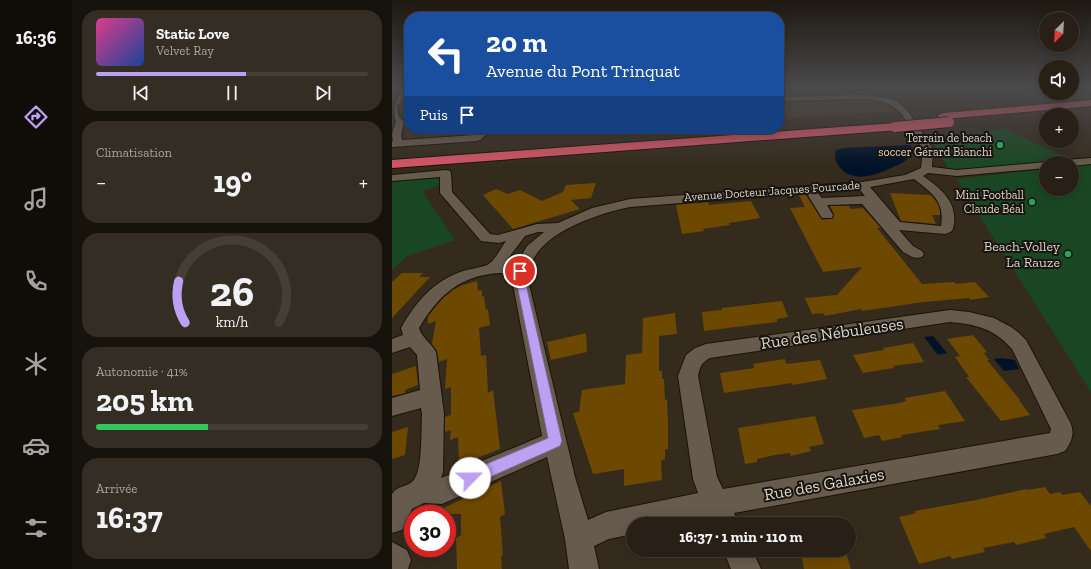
<!DOCTYPE html>
<html lang="fr">
<head>
<meta charset="utf-8">
<style>
	:root { --surface:#282016; --page:#342d23; --text:#f1f3f6; --muted:#a5a3a1; --line:#443e35; --accent:#bca0f2 }
	body { margin:0; font-family:"Zilla Slab",serif; background:var(--page); color:var(--text); height:100vh; display:flex; flex-direction:column; font-size:15px; white-space:nowrap }
	* { box-sizing:border-box; margin:0 }
	p { font-size:13px; color:var(--muted) }
	.icon { flex:none; width:22px; height:22px; fill:none; stroke:currentColor; stroke-width:2; stroke-linecap:round; stroke-linejoin:round }
	.map { position:relative; flex:1; overflow:hidden }
	.details { display:flex; flex-direction:column; gap:10px; padding:10px; background:#16120c; width:320px }
	.details>* { flex:none }
	.top-card { position:absolute; left:12px; top:12px; width:380px; height:122px; border-radius:16px; box-shadow:0 2px 10px #0003,0 0 0 1px var(--line); background:#1a4fa0; color:#fff; overflow:hidden }
	.needle { width:26px; rotate:204deg }
	.fabs { position:absolute; left:647px; top:12px; display:grid; gap:8px }
	.fabs a { display:grid; place-items:center; width:40px; height:40px; border-radius:50%; background:var(--surface); box-shadow:0 2px 10px #0003,0 0 0 1px var(--line); font-size:20px }
	.speed { position:absolute; left:12px; top:505px; display:flex; gap:8px; font-size:20px; font-weight:700; text-align:center }
	.speed>* { display:grid; place-content:center; width:52px; height:52px; border-radius:50%; background:var(--surface); box-shadow:0 2px 10px #0003,0 0 0 1px var(--line); line-height:1 }
	.speed .limit { border:6px solid #d22; background:#fff; color:#111 }
	.pin { position:absolute; display:grid; place-items:center; width:34px; height:34px; color:#fff; margin:-17px; border:2px solid #fff; border-radius:50%; box-shadow:0 1px 4px #0007 }
	.me { position:absolute; width:44px; margin:-22px; rotate:67deg; stroke-linejoin:round; filter:drop-shadow(0 0 3px #0008) }
	.turn { display:flex; align-items:center; gap:14px; height:84px; padding:0 16px; font-size:18px }
	.turn .icon { width:52px; height:52px; stroke-width:2.5 }
	.turn b { display:block; font-size:28px; line-height:34px }
	.then { display:flex; align-items:center; height:38px; padding:0 16px; background:#0003; gap:8px; font-size:15px }
	.big { font-size:30px; font-weight:700; line-height:1.1 }
	.details .card { flex:1; display:flex; flex-direction:column; justify-content:center; gap:6px; min-width:0; padding:0 14px; border-radius:16px; background:var(--page) }
	.details .dial { align-items:center; gap:0 }
	.dial svg { height:104px; overflow:visible; fill:none; stroke:var(--line); stroke-width:7; stroke-linecap:round; text-anchor:middle }
	.dial text { fill:var(--text); stroke:none }
	.song { display:flex; align-items:center; gap:12px }
	.cover { width:48px; height:48px; border-radius:6px; background:linear-gradient(135deg,hsl(330 70% 55%),hsl(220 70% 35%)) }
	.played { height:4px; border-radius:2px; background:linear-gradient(90deg,var(--accent) 55%,var(--line) 55%) }
	.keys { display:flex; justify-content:space-around; direction:ltr }
	.heat { display:flex; justify-content:space-between; align-items:center; font-size:22px; direction:ltr }
	.charge { height:6px; border-radius:3px; background:linear-gradient(90deg,#34c759 41%,var(--line) 0) }
	.trip { position:absolute; left:234px; top:517px; width:230px; height:40px; border-radius:20px; background:var(--surface); box-shadow:0 2px 10px #0003,0 0 0 1px var(--line); font-weight:700; line-height:40px; text-align:center }
	main { display:flex; flex:1; min-height:0 }
	.dock { display:flex; flex-direction:column; width:72px; justify-content:space-around; align-items:center; background:#100d09; color:var(--muted) }
	.dock .icon { width:28px; height:28px }
	.dock .selected { color:var(--accent) }
	.dock b { font-size:18px; color:var(--text) }
	.map>svg:first-child { display:block }
	.built { fill:#423420 }
	.green { fill:#1a4723 }
	.water { fill:#001228 }
	.building { fill:#6d4800 }
	.lines { fill:none; stroke-linecap:round; stroke-linejoin:round }
	.minor-casing { stroke:#1c1307; stroke-width:2 }
	.highway-casing { stroke:#1c1307; stroke-width:2 }
	.minor { fill:#665b4c; fill-rule:evenodd }
	.highway { fill:#d35566; fill-rule:evenodd }
	.highway-bridge-casing { stroke:#1c1307; stroke-width:12; stroke-linecap:butt }
	.highway-bridge { stroke:#d35566; stroke-width:10 }
	.route { fill:#bca0f2; stroke:#7a689d }
	.leisure-dot { fill:#2e9e5b; stroke:#19140e; stroke-width:1.5 }
	.labels { text-anchor:middle; stroke-width:4; stroke-linejoin:round; paint-order:stroke }
	.far-poi-label { font-size:12px; fill:#dbd5cc; stroke:#19140e; text-anchor:end }
	.far-street-label { font-size:12px; fill:#dbd5cc; stroke:#19140e }
	.poi-label { font-size:14px; fill:#dbd5cc; stroke:#19140e; text-anchor:end }
	.near-street-label { font-size:17px; fill:#dbd5cc; stroke:#19140e }
</style>
</head>
<body>
<main>
<nav class="dock">
<b>16:36</b>
<svg class="icon selected" aria-label="directions" viewBox="0 0 24 24"><path d="M12 3l9 9-9 9-9-9zM9 14v-3h6M13 9l2 2-2 2"/></svg>
<svg class="icon" aria-label="music" viewBox="0 0 24 24"><path d="M9 18V5l10-2v13"/><circle cx="6" cy="18" r="3"/><circle cx="16" cy="16" r="3"/></svg>
<svg class="icon" aria-label="phone" viewBox="0 0 24 24"><path d="M5 4h4l2 5-3 2q2 4 5 5l2-3 5 2v4C11 20 4 13 5 4z"/></svg>
<svg class="icon" aria-label="climate" viewBox="0 0 24 24"><path d="M12 3v18M4 7l16 10M4 17L20 7"/></svg>
<svg class="icon" aria-label="car" viewBox="0 0 24 24"><path d="M5 17H2v-5l4-1 3-4h7l3 4 3 1v5h-3M9 17h6M6 11h13"/><circle cx="7" cy="17" r="2"/><circle cx="17" cy="17" r="2"/></svg>
<svg class="icon" aria-label="filters" viewBox="0 0 24 24"><path d="M4 7h16M4 17h16"/><circle cx="9" cy="7" r="2"/><circle cx="15" cy="17" r="2"/></svg>
</nav>
<section class="details">
<div class="card">
<div class="song"><i class="cover"></i><div><b>Static Love</b><p>Velvet Ray</p></div></div>
<div class="played"></div>
<div class="keys"><svg class="icon" aria-label="previous" viewBox="0 0 24 24"><path d="M18 5L8 12l10 7zM5 5v14"/></svg><svg class="icon" aria-label="pause" viewBox="0 0 24 24"><path d="M8 5v14M16 5v14"/></svg><svg class="icon" aria-label="next" viewBox="0 0 24 24"><path d="M6 5l10 7-10 7zM19 5v14"/></svg></div>
</div>
<div class="card"><p>Climatisation</p>
<div class="heat"><a>−</a><b class="big">19°</b><a>+</a></div>
</div>
<div class="card dial"><svg viewBox="0 0 100 80">
<path d="M14 69A42 42 0 1 1 86 69"/>
<path d="M14 69A42 42 0 0 1 9 37" stroke="#bca0f2"/>
<text x="50" y="56" font-size="32" font-weight="700">26</text>
<text x="50" y="72" font-size="11">km/h</text>
</svg></div>
<div class="card"><p>Autonomie · 41%</p><b class="big">205 km</b><div class="charge"></div></div>
<div class="card"><p>Arrivée</p><b class="big">16:37</b></div>
</section>
<div class="map">
<svg width="699" height="569" viewBox="0 0 699 569">
	<rect width="100%" height="100%" fill="#352b1d"/>
	<!-- built -->
	<path class="built" d="M 473,99 L 486,101 L 499,105 L 505,111 L 387,119 L 387,100 Z
		M 17,122 L 17,129 L 90,129 L 79,137 L 15,139 L 12,125 Z"/>
	<!-- green -->
	<path class="green" d="M 613,129 L 678,159 L 570,170 L 556,168 L 539,138 Z
		M 699,164 L 699,392 L 564,179 L 654,169 L 654,189 L 680,189 L 680,166 Z
		M 48,176 L 47,186 L 30,191 L 63,240 L 15,256 L 0,270 L 0,180 Z"/>
	<!-- water -->
	<path class="water" d="M 512,145 L 518,145 L 521,147 C 520,150 519,153 518,156 C 514,162 505,165 499,168 C 482,176 459,184 446,165 C 443,161 442,155 444,150 L 453,148 Z
		M 541,336 L 555,353 L 546,355 L 532,337 Z
		M 610,358 L 623,360 L 627,369 L 612,371 L 602,359 Z"/>
	<!-- building -->
	<path class="building" d="M 204,183 L 199,198 L 179,200 L 188,209 L 121,229 L 91,195 L 104,189 L 116,194 L 128,190 L 150,201 L 171,192 L 174,185 Z
		M 498,193 L 539,195 L 546,204 L 548,210 L 548,215 L 540,215 L 544,224 L 509,221 Z
		M 407,195 L 414,195 L 430,220 L 441,218 L 442,214 L 438,206 L 457,206 L 459,209 L 471,208 L 489,228 L 485,228 L 530,284 L 562,282 L 564,284 L 583,282 L 597,297 L 578,300 L 577,298 L 532,302 L 470,311 L 469,309 L 433,316 L 431,313 L 420,314 L 413,298 L 445,295 L 470,267 L 431,272 L 398,208 L 413,207 Z
		M 359,201 L 368,218 L 337,223 L 338,225 L 311,229 L 312,231 L 290,234 L 284,205 L 316,202 L 317,205 Z
		M 10,273 L 31,273 L 27,277 L 38,277 L 0,318 L 0,282 Z
		M 85,281 L 86,291 L 90,290 L 90,297 L 92,296 L 94,310 L 96,309 L 98,325 L 87,328 L 89,356 L 94,355 L 96,393 L 101,390 L 108,449 L 67,465 L 66,437 L 58,440 L 59,430 L 53,432 L 53,417 L 59,415 L 59,387 L 53,389 L 55,359 L 47,362 L 45,351 L 40,344 L 44,321 L 36,324 L 36,316 L 51,298 L 61,290 L 68,286 Z
		M 390,301 L 396,317 L 385,319 L 385,322 L 312,331 L 310,312 L 330,310 L 330,308 Z
		M 283,313 L 285,334 L 267,336 L 267,371 L 270,371 L 270,379 L 272,379 L 273,400 L 275,399 L 276,423 L 276,449 L 273,449 L 273,459 L 269,461 L 270,480 L 232,486 L 232,469 L 201,474 L 181,413 L 187,412 L 190,390 L 233,384 L 234,355 L 250,353 L 251,318 Z
		M 194,333 L 195,352 L 159,360 L 155,342 Z
		M 581,335 L 595,352 L 592,353 L 597,360 L 595,360 L 628,400 L 627,400 L 638,415 L 609,421 L 574,377 L 577,377 L 563,357 L 568,356 L 555,339 Z
		M 521,343 L 532,362 L 501,366 L 502,368 L 471,373 L 461,355 L 492,350 L 491,348 Z
		M 393,359 L 394,364 L 428,360 L 435,379 L 401,385 L 400,383 L 332,393 L 328,373 L 362,368 L 361,364 Z
		M 24,366 L 26,385 L 13,390 L 13,393 L 0,396 L 0,374 Z
		M 553,391 L 573,421 L 546,425 L 548,429 L 509,435 L 510,437 L 490,441 L 487,435 L 472,438 L 460,410 L 508,403 L 514,401 L 513,398 Z
		M 423,416 L 432,444 L 417,447 L 419,451 L 399,456 L 398,453 L 383,455 L 365,459 L 365,462 L 353,464 L 346,428 Z
		M 16,427 L 13,455 L 0,459 L 0,432 Z
		M 109,481 L 113,514 L 108,517 L 111,555 L 109,556 L 110,569 L 65,569 L 64,538 L 69,535 L 69,514 L 39,514 Z
		M 653,487 L 658,494 L 668,492 L 670,495 L 688,492 L 699,506 L 699,551 L 682,527 L 652,534 L 654,538 L 624,545 L 622,542 L 591,548 L 593,552 L 560,559 L 558,556 L 527,564 L 507,517 L 524,513 L 523,511 L 584,500 L 635,489 L 635,490 Z
		M 408,550 L 453,550 L 459,569 L 412,569 Z"/>
	<g class="lines">
		<defs>
			<path id="minor" d="M 17,88 L 17,93 L 5,106 L 6,115 L 12,122 L 9,136 L 10,140 L 83,135 L 91,129 L 101,129 L 88,140 L 85,141 L 0,147 L 0,141 L 1,141 L 0,134 L 4,122 C 0,110 3,93 17,88 Z
				M 473,95 L 497,98 L 506,102 L 516,111 L 541,150 L 540,167 L 565,170 L 654,162 L 658,163 L 654,163 L 654,168 L 565,176 L 536,173 L 531,176 C 548,188 565,201 562,224 C 561,231 560,232 553,234 L 507,230 L 521,246 L 530,251 L 532,254 L 530,257 L 525,258 L 520,257 L 511,252 L 470,204 L 435,205 L 441,215 L 440,218 L 430,218 L 415,194 L 416,193 L 238,207 C 208,213 149,232 139,265 C 137,269 137,275 136,280 L 183,477 L 196,520 L 214,512 L 306,493 L 301,479 L 286,376 L 294,355 L 303,348 L 314,344 L 558,310 L 577,312 L 602,318 L 619,327 L 627,333 L 634,340 L 678,422 C 683,433 680,441 673,451 L 665,454 L 342,513 L 347,524 L 319,524 L 317,517 L 286,524 L 241,524 L 241,534 L 217,539 L 202,546 L 207,569 L 177,569 L 173,539 L 155,457 L 50,504 L 32,503 L 20,509 L 10,530 L 0,533 L 0,494 C 4,486 15,487 21,481 C 31,471 29,429 30,414 L 29,408 L 0,416 L 0,398 L 28,390 L 25,355 L 18,347 L 0,353 L 0,339 L 11,335 L 9,328 C 24,302 41,281 71,271 C 77,269 94,267 98,263 C 104,258 109,248 114,241 L 107,243 L 89,241 L 48,193 L 48,177 L 0,181 L 0,175 L 54,170 L 58,171 L 59,173 L 60,192 L 98,234 L 106,235 L 145,224 L 166,223 L 200,208 L 238,199 L 470,182 L 513,175 L 529,168 L 531,150 L 510,114 L 500,106 L 492,102 L 473,99 L 387,101 L 387,97 ZM 522,179 C 540,193 553,201 549,226 L 508,222 L 478,187 ZM 467,189 L 473,196 L 430,198 L 425,192 ZM 146,232 L 152,232 L 135,246 L 124,265 L 112,264 L 133,236 ZM 108,273 L 121,275 L 120,280 L 150,436 L 49,478 L 51,472 L 52,414 L 44,352 C 39,343 30,338 27,328 C 46,296 68,275 108,273 ZM 558,322 C 583,324 603,329 620,349 L 659,429 L 658,433 L 331,489 L 325,477 L 306,376 C 308,367 309,363 318,358 Z
				M 699,158 L 699,164 L 680,166 L 680,163 L 669,163 L 674,160 Z
				M 0,542 L 15,550 L 19,560 L 16,569 L 0,569 Z
				M 331,550 L 360,550 L 369,569 L 339,569 Z"/>
			<path id="highway" d="M 699,100 L 699,106 L 552,119 L 548,118 L 546,116 L 548,114 L 552,113 Z
				M 503,123 L 507,124 L 509,127 L 507,130 L 0,168 L 0,160 Z"/>
		</defs>
		<!-- minor casing -->
		<use href="#minor" class="minor-casing"/>
		<!-- highway casing -->
		<use href="#highway" class="highway-casing"/>
		<!-- minor -->
		<use href="#minor" class="minor"/>
		<!-- highway -->
		<use href="#highway" class="highway"/>
		<defs>
			<path id="highway-bridge" d="M 503,127 L 557,122"/>
		</defs>
		<!-- highway-bridge casing -->
		<use href="#highway-bridge" class="highway-bridge-casing"/>
		<!-- highway-bridge -->
		<use href="#highway-bridge" class="highway-bridge"/>
	</g>
	<!-- sky -->
	<linearGradient id="sky" x2="0" y2="1"><stop stop-color="#1d1810"/><stop offset="0.52" stop-color="#4b4a4c"/><stop offset="1" stop-color="#4b4a4c" stop-opacity="0"/></linearGradient>
	<rect width="699" height="167" fill="url(#sky)"/>
	<!-- route -->
	<path class="route" d="M 128,268 L 133,271 L 133,280 L 170,441 L 168,446 L 78,486 L 73,483 L 71,478 L 73,473 L 156,438 L 124,280 L 124,271 Z"/>
	<!-- markers -->
	<g class="leisure-dot">
		<circle cx="608" cy="145" r="4"/>
		<circle cx="640" cy="202" r="4"/>
		<circle cx="676" cy="254" r="4"/>
	</g>
	<g class="labels">
		<!-- far-poi labels -->
		<g class="far-poi-label">
			<text x="600" y="142">Terrain de beach<tspan x="600" dy="14">soccer Gérard Bianchi</tspan></text>
			<text x="632" y="199">Mini Football<tspan x="632" dy="14">Claude Béal</tspan></text>
		</g>
		<!-- far-street labels -->
		<g class="far-street-label">
			<text transform="translate(380 191) rotate(-4)" y="4">Avenue Docteur Jacques Fourcade</text>
		</g>
		<!-- poi labels -->
		<g class="poi-label">
			<text x="668" y="251">Beach-Volley<tspan x="668" dy="16">La Rauze</tspan></text>
		</g>
		<!-- near-street labels -->
		<g class="near-street-label">
			<text transform="translate(440 333) rotate(-8)" y="6">Rue des Nébuleuses</text>
			<text transform="translate(432 484) rotate(-10)" y="6">Rue des Galaxies</text>
		</g>
	</g>
</svg>
<div class="fabs">
<a><svg class="needle" viewBox="-14 -14 28 28"><path d="M0-13l5 13h-10z" fill="#e53935"/><path d="M0 13l5-13h-10z" fill="#a5a3a1"/></svg></a>
<a><svg class="icon" aria-label="sound" viewBox="0 0 24 24"><path d="M4 9h4l5-4v14l-5-4H4zM17 9q2 3 0 6"/></svg></a>
<a>+</a>
<a>−</a>
</div>
<div class="speed"><div class="limit">30</div></div>
<div class="pin" style="left:128px;top:271px;background:#d93025"><svg class="icon" aria-label="arrive" viewBox="0 0 24 24"><path d="M6 21V4h12l-3 4 3 4H6"/></svg></div>
<svg class="me" style="left:78px;top:478px" viewBox="-20 -20 40 40"><circle r="19" fill="#fff"/><path d="M0-13L10 11 0 6-10 11z" fill="#bca0f2"/></svg>
<div class="trip">16:37 · 1 min · 110 m</div>
<div class="top-card">
<div class="turn"><svg class="icon" aria-label="left" viewBox="0 0 24 24"><path d="M17 20v-9H6M10 6l-5 5 5 5"/></svg><div><b>20 m</b>Avenue du Pont Trinquat</div></div>
<div class="then">Puis<svg class="icon" aria-label="arrive" viewBox="0 0 24 24"><path d="M6 21V4h12l-3 4 3 4H6"/></svg></div>
</div>
</div>
</main>
</body>
</html>
